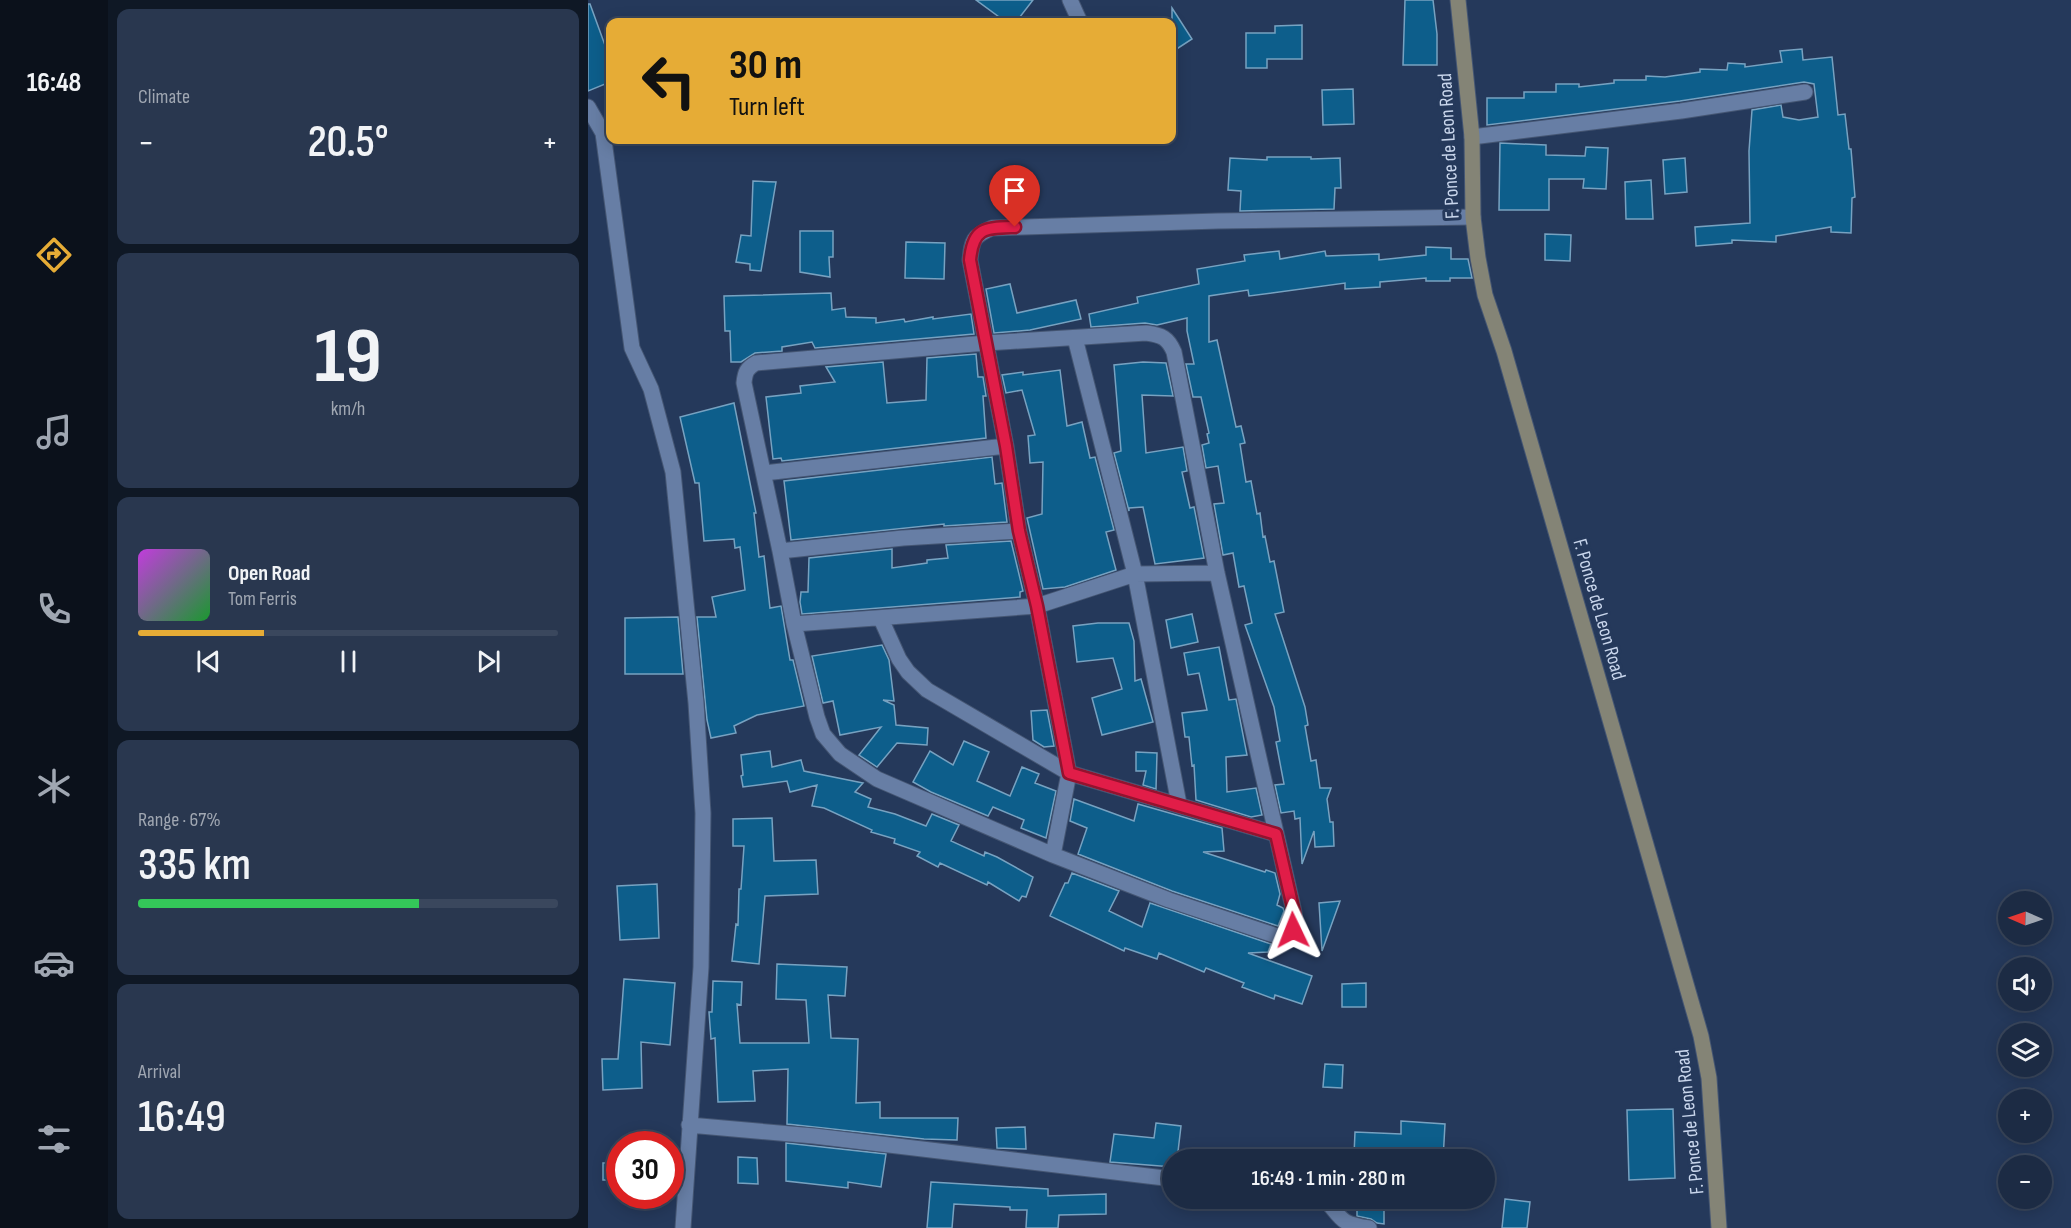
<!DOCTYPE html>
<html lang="en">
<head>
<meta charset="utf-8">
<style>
	:root { --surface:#1c2b44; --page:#29374f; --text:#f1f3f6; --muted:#a0a7b2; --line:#3a475d; --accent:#e6ac36 }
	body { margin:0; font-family:"Sofia Sans Condensed",sans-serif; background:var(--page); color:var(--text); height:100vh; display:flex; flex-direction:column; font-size:22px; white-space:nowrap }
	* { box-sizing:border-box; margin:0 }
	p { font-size:20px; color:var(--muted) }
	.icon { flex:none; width:33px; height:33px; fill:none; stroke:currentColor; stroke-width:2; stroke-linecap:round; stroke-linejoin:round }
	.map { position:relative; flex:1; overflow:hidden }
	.panel { display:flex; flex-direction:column; gap:9px; padding:9px; background:#0f1825; width:480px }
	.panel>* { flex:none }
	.guide { position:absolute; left:18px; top:18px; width:570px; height:126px; border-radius:12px; box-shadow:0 3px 15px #0003,0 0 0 2px var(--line); background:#e6ac36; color:#111; overflow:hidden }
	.needle { width:39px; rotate:272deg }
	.buttons { position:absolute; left:1410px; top:891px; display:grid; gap:12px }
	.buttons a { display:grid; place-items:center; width:54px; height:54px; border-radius:50%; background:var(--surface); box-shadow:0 3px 15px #0003,0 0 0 2px var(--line); font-size:30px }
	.speed { position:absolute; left:18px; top:1131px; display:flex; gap:12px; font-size:30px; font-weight:700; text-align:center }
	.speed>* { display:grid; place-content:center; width:78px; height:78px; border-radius:50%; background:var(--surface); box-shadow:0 3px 15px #0003,0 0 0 2px var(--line); line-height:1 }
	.speed .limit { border:9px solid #d22; background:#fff; color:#111 }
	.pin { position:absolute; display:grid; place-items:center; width:51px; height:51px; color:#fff; margin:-62px -26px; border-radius:50% 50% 50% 0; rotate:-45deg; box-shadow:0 0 6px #0007 }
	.pin .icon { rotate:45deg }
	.me { position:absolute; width:66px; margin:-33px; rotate:358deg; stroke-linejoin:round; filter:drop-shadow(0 0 4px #0008) }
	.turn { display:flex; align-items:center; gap:21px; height:126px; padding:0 24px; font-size:27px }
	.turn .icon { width:78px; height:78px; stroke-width:2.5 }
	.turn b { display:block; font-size:42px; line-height:51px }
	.big { font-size:45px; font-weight:600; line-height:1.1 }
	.panel .tile { flex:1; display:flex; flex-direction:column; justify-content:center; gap:9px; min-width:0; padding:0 21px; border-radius:12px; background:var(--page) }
	.panel .dial { align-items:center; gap:0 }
	.dial b { font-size:78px; line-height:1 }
	.song { display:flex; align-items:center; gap:18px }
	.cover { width:72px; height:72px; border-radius:9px; background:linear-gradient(135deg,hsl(290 70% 55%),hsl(130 70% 35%)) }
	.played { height:6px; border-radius:3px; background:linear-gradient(90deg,var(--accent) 30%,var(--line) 30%) }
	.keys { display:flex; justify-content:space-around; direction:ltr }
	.heat { display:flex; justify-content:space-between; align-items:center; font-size:33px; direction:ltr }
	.charge { height:9px; border-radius:4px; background:linear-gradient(90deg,#34c759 67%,var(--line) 0) }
	.trip { position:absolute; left:574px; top:1149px; width:333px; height:60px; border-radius:30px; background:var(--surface); box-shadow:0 3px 15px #0003,0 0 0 2px var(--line); font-weight:600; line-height:60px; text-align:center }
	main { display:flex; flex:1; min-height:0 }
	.dock { display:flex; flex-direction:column; width:108px; justify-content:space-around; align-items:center; background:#0b111b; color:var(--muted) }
	.dock .icon { width:42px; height:42px }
	.dock .selected { color:var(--accent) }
	.dock b { font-size:27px; color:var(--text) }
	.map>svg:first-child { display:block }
	.building { fill:#0d5e8b; stroke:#77a2c1; stroke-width:1.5 }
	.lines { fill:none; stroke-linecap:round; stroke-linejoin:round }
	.street-casing { stroke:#455673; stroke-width:17 }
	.secondary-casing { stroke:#455673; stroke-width:17 }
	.street { stroke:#677ea5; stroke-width:15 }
	.secondary { stroke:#848476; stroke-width:15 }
	.route-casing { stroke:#92132f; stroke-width:15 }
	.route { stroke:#e11d48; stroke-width:10 }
	.labels { text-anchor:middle; stroke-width:6; stroke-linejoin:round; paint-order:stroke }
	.street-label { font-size:20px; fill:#c9d6ec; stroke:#25395b }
</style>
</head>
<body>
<main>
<nav class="dock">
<b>16:48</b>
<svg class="icon selected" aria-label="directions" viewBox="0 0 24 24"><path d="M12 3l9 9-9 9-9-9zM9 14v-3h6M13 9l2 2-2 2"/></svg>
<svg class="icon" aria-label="music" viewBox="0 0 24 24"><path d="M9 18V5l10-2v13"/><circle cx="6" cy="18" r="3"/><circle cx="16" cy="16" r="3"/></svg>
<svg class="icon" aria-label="phone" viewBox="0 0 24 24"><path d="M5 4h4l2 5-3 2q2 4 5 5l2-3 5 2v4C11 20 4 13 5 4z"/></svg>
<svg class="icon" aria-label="climate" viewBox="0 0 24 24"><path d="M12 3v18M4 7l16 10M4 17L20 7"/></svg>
<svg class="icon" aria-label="car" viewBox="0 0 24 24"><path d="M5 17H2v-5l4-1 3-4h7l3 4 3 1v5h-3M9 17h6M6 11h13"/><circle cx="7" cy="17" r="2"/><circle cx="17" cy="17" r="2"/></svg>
<svg class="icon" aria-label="filters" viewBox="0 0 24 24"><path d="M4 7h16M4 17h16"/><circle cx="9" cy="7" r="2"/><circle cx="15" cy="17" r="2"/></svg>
</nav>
<section class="panel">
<div class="tile"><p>Climate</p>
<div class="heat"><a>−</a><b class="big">20.5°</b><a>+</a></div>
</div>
<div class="tile dial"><b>19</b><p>km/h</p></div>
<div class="tile">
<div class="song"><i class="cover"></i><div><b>Open Road</b><p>Tom Ferris</p></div></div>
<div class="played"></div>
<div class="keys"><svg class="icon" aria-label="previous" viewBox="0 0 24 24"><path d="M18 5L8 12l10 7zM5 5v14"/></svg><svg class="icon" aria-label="pause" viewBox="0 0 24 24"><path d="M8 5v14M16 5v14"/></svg><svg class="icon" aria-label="next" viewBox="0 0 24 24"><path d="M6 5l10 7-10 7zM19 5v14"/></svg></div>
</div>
<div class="tile"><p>Range · 67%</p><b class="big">335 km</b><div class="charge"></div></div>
<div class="tile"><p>Arrival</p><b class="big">16:49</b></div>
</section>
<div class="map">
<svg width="1483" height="1228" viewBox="0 0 1483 1228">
	<rect width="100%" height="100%" fill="#25395b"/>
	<!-- building -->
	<path class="building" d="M 388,0 L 445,0 L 428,22 L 418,22 Z
		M 817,0 L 845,0 L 849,34 L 849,65 L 815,65 Z
		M 0,4 L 2,4 L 22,59 L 22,82 L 0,91 Z
		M 584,8 L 604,39 L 584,52 Z
		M 714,25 L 714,59 L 679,59 L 679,68 L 658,68 L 658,33 L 687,33 L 687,26 Z
		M 1214,49 L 1215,60 L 1244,57 L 1250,115 L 1257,114 L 1261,149 L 1263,149 L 1267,197 L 1264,198 L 1263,233 L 1243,232 L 1243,227 L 1188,236 L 1188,242 L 1144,240 L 1144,243 L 1108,246 L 1107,227 L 1162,223 L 1161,151 L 1164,110 L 1193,105 L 1195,117 L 1211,120 L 1230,117 L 1226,84 L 1216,82 L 1092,101 L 899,125 L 899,98 L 936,98 L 936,92 L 968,92 L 968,84 L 991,84 L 991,87 L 1026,83 L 1026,80 L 1058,80 L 1058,76 L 1077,77 L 1112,72 L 1112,69 L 1139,70 L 1140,63 L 1157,64 L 1157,67 L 1194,62 L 1192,51 Z
		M 765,89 L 766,124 L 735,125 L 734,90 Z
		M 912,143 L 958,145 L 958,155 L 997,156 L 998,147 L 1020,148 L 1018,189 L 995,188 L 996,179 L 961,179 L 961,210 L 911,210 Z
		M 679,157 L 723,157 L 723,159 L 752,158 L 753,188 L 747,188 L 746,209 L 652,211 L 653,191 L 640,190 L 642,158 L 679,160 Z
		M 1097,158 L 1099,192 L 1077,194 L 1075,160 Z
		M 1063,180 L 1065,219 L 1038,219 L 1037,182 Z
		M 165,181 L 188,182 L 173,271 L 162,270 L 162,264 L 148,262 L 153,235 L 163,236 Z
		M 212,231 L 245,231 L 245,257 L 241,257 L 242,277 L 212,272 Z
		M 957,234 L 983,235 L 982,261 L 957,260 Z
		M 318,242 L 357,243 L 356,279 L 317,278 Z
		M 838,247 L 863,248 L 863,259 L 880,259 L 884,278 L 862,278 L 862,281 L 838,281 L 838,278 L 792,282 L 792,287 L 757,289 L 757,283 L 661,296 L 660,290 L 621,296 L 621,342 L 629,340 L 648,427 L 653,426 L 657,443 L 652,444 L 658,482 L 663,481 L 669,514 L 672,513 L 675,537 L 677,536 L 682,562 L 686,561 L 696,612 L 687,614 L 717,707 L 720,725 L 717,726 L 723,761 L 728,760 L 732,788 L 743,788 L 739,799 L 742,822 L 745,822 L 746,846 L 727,847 L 726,831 L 714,864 L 712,818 L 707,819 L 706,811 L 693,813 L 687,785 L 696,784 L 688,742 L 692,741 L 686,707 L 657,625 L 664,623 L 656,586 L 651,587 L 645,553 L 635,555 L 626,504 L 636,503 L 630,466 L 618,468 L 614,445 L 621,443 L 619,434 L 621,433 L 613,397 L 605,397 L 598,364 L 606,364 L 599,331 L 599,318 L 569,325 L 557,323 L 503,327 L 501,314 L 550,303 L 549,297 L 611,284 L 609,269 L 657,261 L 656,255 L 691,251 L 692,259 L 737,251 L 738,256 L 791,254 L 791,260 L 838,255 Z
		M 422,284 L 429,313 L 488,300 L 493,319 L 442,330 L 406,333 L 398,289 Z
		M 243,293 L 244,310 L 257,308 L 258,317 L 288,318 L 288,323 L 316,319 L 317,322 L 345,317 L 345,319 L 383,314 L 386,334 L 227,348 L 224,342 L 194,347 L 194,351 L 167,353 L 153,362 L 143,362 L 142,331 L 137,331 L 136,296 Z
		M 388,354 L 390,377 L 395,377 L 398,396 L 395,396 L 398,438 L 194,461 L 193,458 L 185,459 L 178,397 L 213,393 L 212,386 L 247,382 L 238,367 L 295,362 L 299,403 L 338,400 L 339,358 Z
		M 555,362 L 578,363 L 585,396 L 554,395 L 558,453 L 595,447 L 599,471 L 594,472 L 602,508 L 606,507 L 616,558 L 567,564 L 555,507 L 541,508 L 541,511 L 526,453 L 533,451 L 526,365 Z
		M 472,370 L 479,426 L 494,422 L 502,458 L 507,457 L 526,530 L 518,532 L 528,570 L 477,587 L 455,589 L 439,518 L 454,514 L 455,462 L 442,463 L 440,436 L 447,435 L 434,390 L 418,393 L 414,375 L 435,372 L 435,375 Z
		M 146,403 L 168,513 L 166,513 L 171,557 L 176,556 L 182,608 L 193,606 L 202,660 L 205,660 L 216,706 L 169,715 L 146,726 L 148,733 L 123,738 L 119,720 L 109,617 L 128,617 L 124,597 L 157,590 L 152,547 L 147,548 L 146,539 L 116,541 L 111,483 L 107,483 L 92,417 Z
		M 404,457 L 407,484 L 414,483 L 419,522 L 356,526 L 356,524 L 203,540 L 196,481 Z
		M 423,541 L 435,591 L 432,592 L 432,597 L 214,614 L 212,602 L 213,592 L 220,592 L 221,558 L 304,549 L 304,568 L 339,563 L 339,560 L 360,558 L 358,545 Z
		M 604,614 L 610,642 L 583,648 L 578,620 Z
		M 90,617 L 95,674 L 37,674 L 37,618 Z
		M 510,623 L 541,623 L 546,641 L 547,681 L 553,679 L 565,722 L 514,735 L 504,698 L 534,689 L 525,658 L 489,662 L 485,626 Z
		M 294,645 L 301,660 L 306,701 L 295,700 L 306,705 L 308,725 L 340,728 L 339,745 L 309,743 L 289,767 L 271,755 L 293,727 L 252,735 L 245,701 L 235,703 L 224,656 Z
		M 631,647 L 641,700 L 648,699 L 659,755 L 638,757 L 639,792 L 668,788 L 674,815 L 663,817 L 608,800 L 606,765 L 604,766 L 601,737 L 597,737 L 594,713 L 619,710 L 611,673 L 600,675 L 596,653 Z
		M 459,710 L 466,746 L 456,747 L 445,740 L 443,711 Z
		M 376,741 L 401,752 L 389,781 L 422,796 L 434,767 L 451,774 L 447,783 L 468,791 L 458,838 L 433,828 L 436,820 L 405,807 L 400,816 L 343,792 L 325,782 L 342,751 L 365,765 Z
		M 182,751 L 184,767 L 213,760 L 216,771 L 275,783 L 267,792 L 283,799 L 280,807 L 307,814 L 338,826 L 344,814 L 371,825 L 363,841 L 396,856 L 397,852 L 409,857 L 445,877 L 438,897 L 434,896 L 431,901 L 400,882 L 399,885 L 352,863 L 350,867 L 329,856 L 332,852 L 306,843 L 307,839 L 283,832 L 284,830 L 236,808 L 224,806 L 229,785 L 202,792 L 199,781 L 155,787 L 153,776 L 155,775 L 153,755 Z
		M 548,752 L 569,753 L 568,789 L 555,785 L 558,771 L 548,771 Z
		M 486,799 L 546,821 L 550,804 L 634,828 L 636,851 L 615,852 L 677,872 L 678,870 L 687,873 L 692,894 L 689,905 L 695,908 L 696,911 L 690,926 L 584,891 L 490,854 L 499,828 L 482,821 Z
		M 184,818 L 186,861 L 228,860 L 230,894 L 177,896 L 171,964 L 144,961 L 148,924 L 150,925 L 151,889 L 153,889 L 156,846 L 145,846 L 145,819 Z
		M 484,873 L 531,891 L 521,911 L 554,927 L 562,903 L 683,944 L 680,952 L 660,953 L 724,976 L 714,1004 L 687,995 L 686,999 L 654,987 L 656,983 L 618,968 L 616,972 L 571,953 L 569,959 L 537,948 L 536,951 L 462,916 L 477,883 L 480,883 Z
		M 69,884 L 71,938 L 32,940 L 29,886 Z
		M 752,901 L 734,951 L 731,903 Z
		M 189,964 L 259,967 L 257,996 L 240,995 L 243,1038 L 270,1039 L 268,1103 L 292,1102 L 292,1118 L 370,1118 L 369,1140 L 336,1139 L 199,1124 L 200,1069 L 165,1071 L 167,1101 L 130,1102 L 127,1038 L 123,1039 L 121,1012 L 124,1012 L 125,981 L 154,982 L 153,1005 L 149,1004 L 152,1043 L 221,1043 L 218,1000 L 188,999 Z
		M 36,979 L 87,983 L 82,1045 L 53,1042 L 54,1088 L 15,1090 L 14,1059 L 30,1059 Z
		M 778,983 L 778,1007 L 754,1007 L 754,984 Z
		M 737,1064 L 755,1065 L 754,1088 L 735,1087 Z
		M 1085,1109 L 1087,1178 L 1041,1180 L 1039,1110 Z
		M 813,1121 L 857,1124 L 855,1160 L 811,1160 L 811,1157 L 766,1155 L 767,1132 L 813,1134 Z
		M 568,1123 L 593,1126 L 589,1160 L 585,1160 L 585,1167 L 522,1162 L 526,1134 L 566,1138 Z
		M 437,1127 L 438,1149 L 409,1148 L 408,1128 Z
		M 198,1143 L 298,1154 L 293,1187 L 260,1182 L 260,1188 L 198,1181 Z
		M 150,1157 L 169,1158 L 170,1184 L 150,1183 Z
		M 15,1163 L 32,1163 L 32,1180 L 15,1180 Z
		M 343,1182 L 460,1189 L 460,1196 L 518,1194 L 518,1214 L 471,1215 L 470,1228 L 438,1228 L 439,1210 L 422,1210 L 422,1207 L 366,1204 L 364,1228 L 339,1228 Z
		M 769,1198 L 796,1198 L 796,1224 L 789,1223 L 783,1219 L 769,1216 Z
		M 917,1199 L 942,1202 L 939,1228 L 914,1228 Z"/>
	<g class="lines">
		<defs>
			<path id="street" d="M 482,0 L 492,22
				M 0,107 L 15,133 L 44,348 L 63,389 L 85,472 L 108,703 L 115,813 L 113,967 L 95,1228
				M 884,137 L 1093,111 L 1217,92
				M 558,333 C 574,335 580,338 586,352 L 629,573 L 706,912 C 709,929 705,932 689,936 L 581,900 L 465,855 L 289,779 L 252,754 L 235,734 L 229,717 L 206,624 L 192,551 L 156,383 C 157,372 159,368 168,363 L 398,343 Z
				M 487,338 L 547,574 L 591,804
				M 176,473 L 418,446
				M 192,551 L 315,538 L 431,531
				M 293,619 L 311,659 L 320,672 L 339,690 L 481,773 L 688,834
				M 206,624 L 449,606 L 547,574 L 629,573
				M 465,855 L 481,773 L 449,606 L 431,531 L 418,446 L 382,260 C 384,240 385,236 404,228 L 630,221 L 885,217
				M 101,1125 L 226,1136 L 585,1179
				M 736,1198 C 755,1219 750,1223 781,1228"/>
			<path id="secondary" d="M 870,0 L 884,137 L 885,217 L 890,258 L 897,295 L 916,351 L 1113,1036 L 1121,1078 L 1131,1228"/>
		</defs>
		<!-- street casing -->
		<use href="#street" class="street-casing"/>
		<!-- secondary casing -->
		<use href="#secondary" class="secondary-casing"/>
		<!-- street -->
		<use href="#street" class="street"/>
		<!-- secondary -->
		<use href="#secondary" class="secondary"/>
	</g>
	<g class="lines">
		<defs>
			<path id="route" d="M 427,227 C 397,228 385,227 382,260 L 418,446 L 431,531 L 449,606 L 481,773 L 688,834 L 706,912 L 708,923 L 705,930"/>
		</defs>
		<!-- route casing -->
		<use href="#route" class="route-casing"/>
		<!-- route -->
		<use href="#route" class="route"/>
	</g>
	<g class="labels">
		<!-- street labels -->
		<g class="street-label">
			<text transform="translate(860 146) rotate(-93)" y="7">F. Ponce de Leon Road</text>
			<text transform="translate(1012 609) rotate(74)" y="7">F. Ponce de Leon Road</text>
			<text transform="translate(1101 1122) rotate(-96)" y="7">F. Ponce de Leon Road</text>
		</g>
	</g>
</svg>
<div class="buttons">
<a><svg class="needle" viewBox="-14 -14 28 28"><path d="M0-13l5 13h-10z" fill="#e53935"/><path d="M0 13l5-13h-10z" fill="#a0a7b2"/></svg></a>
<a><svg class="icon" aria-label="sound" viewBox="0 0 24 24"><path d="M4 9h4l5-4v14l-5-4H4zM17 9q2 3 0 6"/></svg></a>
<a><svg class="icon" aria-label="layers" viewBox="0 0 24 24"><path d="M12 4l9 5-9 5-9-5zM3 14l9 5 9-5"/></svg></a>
<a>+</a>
<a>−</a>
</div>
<div class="speed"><div class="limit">30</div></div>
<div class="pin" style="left:427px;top:227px;background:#d93025"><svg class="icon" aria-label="arrive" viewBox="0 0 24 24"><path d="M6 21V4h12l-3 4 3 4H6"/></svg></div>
<svg class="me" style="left:705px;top:930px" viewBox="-20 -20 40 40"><path d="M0-17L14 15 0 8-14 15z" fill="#e11d48" stroke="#fff" stroke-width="4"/></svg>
<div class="trip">16:49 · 1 min · 280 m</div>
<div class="guide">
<div class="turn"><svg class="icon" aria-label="left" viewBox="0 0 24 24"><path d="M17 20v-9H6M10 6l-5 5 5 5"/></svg><div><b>30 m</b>Turn left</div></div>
</div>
</div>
</main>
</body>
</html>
